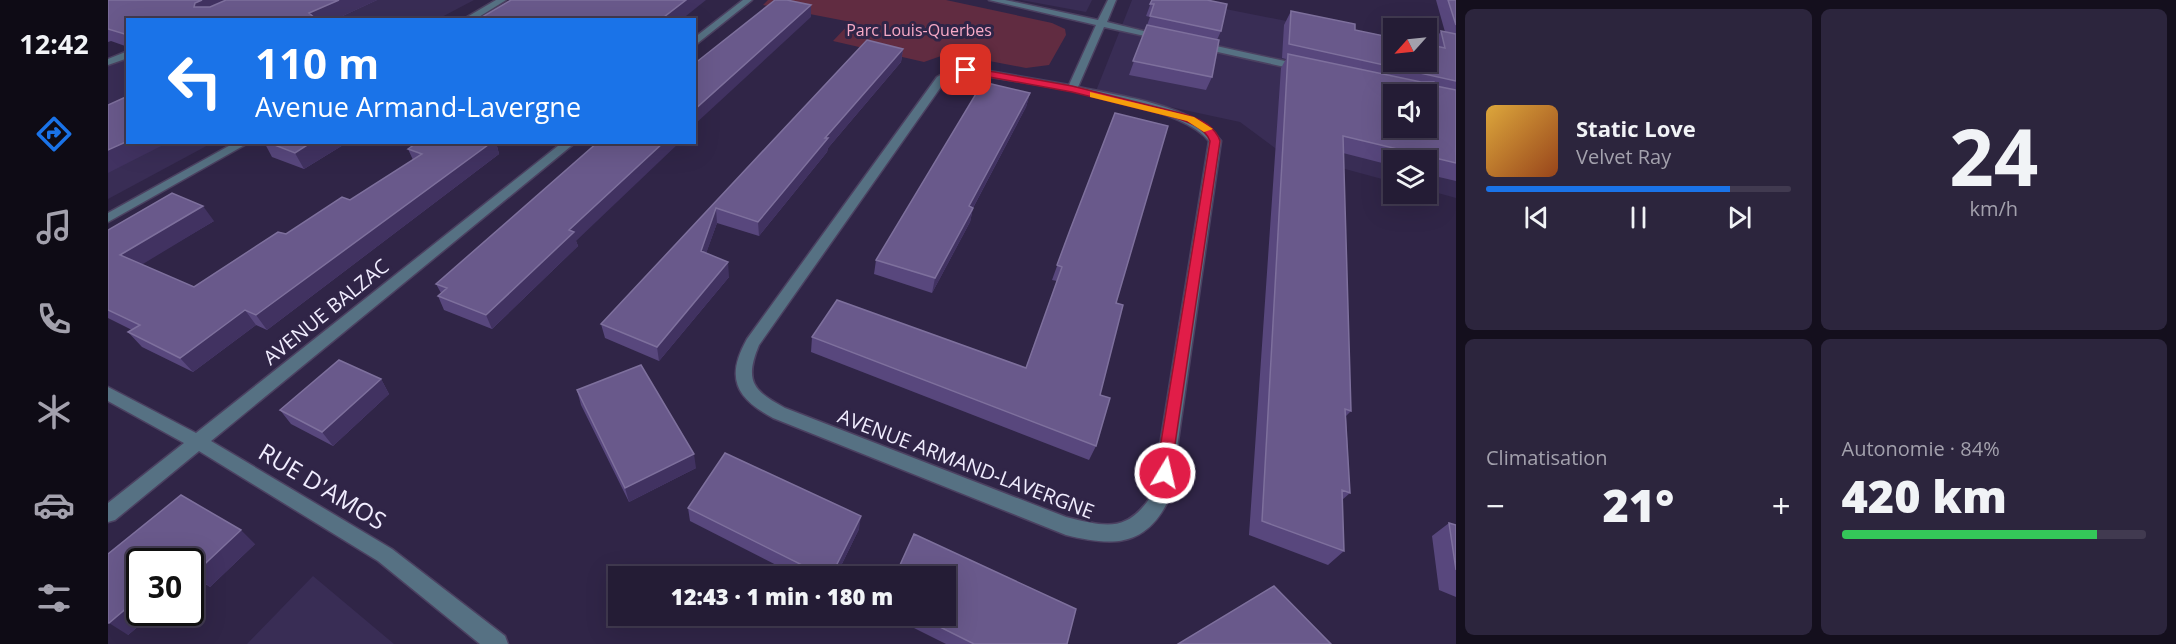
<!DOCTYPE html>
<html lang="fr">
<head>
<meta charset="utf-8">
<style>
	:root { --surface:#241c35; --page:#2c253d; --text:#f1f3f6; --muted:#a3a1ad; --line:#413a50; --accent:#1a73e8 }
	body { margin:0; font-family:"Open Sans",sans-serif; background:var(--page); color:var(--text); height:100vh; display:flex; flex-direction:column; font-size:22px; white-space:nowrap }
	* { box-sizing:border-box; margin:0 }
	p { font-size:20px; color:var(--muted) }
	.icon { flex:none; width:33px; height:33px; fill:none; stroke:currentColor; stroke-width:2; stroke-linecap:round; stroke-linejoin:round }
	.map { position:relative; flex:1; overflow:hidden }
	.sheet { display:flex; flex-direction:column; gap:9px; padding:9px; background:#140f1d; width:720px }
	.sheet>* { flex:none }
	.banner { position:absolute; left:18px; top:18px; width:570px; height:126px; border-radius:0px; box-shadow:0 6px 24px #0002,0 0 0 2px var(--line); background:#1a73e8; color:#fff; overflow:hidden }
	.needle { width:39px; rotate:243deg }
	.fabs { position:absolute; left:1275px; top:18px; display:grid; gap:12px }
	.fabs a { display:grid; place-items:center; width:54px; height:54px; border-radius:0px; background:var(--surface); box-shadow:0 6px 24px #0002,0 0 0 2px var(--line); font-size:30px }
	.speed { position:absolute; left:18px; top:548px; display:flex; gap:12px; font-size:30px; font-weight:700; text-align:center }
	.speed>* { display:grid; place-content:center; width:78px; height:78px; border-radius:50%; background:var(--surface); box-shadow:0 6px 24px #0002,0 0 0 2px var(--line); line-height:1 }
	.speed .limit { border:3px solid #111; border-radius:9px; background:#fff; color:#111 }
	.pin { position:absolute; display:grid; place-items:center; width:51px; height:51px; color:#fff; margin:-26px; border-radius:12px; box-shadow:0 3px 9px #0006 }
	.me { position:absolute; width:66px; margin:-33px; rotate:9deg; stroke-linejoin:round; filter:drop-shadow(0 0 4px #0008) }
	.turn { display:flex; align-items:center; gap:21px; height:126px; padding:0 30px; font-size:27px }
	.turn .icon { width:78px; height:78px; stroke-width:2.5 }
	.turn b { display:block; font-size:42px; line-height:51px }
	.big { font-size:45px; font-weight:800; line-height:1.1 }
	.sheet .tile { flex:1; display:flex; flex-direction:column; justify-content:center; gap:9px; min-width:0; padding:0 21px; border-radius:9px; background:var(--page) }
	.sheet .dial { align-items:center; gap:0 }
	.dial b { font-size:78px; line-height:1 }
	.song { display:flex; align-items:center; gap:18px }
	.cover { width:72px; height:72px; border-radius:9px; background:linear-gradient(135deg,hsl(40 70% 55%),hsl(20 70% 35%)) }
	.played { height:6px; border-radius:3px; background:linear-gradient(90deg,var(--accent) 80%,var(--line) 80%) }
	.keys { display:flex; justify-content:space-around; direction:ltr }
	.heat { display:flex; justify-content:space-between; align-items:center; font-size:33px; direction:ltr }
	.charge { height:9px; border-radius:4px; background:linear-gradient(90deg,#34c759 84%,var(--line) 0) }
	.sheet .tiles { flex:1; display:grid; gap:9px; grid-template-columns:repeat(2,1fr) }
	.trip { position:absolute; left:500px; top:566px; width:348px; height:60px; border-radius:0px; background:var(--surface); box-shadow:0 6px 24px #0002,0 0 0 2px var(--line); font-weight:800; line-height:60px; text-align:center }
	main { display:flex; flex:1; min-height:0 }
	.tabs { display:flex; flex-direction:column; width:108px; justify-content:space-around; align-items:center; background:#0e0b15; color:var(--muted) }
	.tabs .icon { width:42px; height:42px }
	.tabs .on { color:var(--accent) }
	.tabs b { font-size:27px; color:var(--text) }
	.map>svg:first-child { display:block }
	.built { fill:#392d55; fill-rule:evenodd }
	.green { fill:#612c41 }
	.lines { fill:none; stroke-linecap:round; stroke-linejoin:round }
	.street-casing { stroke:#4b4161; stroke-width:3 }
	.street { fill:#567183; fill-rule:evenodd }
	.wall { fill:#58477d }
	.shaded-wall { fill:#413261 }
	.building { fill:#69598b; stroke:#7e709d; stroke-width:1.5; fill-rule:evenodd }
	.route { fill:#e11d48; stroke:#92132f; stroke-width:1.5 }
	.slow { fill:#f59e0b }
	.labels { text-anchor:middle; stroke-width:6; stroke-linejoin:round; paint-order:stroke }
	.far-park-label { font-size:16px; fill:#f9aac6; stroke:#302547 }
	.street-label { font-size:20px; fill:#f0ecfe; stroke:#302547 }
	.near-street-label { font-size:24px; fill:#f0ecfe; stroke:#302547 }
</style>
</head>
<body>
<main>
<nav class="tabs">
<b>12:42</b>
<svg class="icon on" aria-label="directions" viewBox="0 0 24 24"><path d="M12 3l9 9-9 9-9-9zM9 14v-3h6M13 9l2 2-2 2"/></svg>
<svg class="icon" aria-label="music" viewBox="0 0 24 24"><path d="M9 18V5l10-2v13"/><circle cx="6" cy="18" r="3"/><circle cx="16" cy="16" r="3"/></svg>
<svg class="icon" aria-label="phone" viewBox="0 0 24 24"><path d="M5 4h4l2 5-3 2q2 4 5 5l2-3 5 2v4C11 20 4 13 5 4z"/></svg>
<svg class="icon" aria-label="climate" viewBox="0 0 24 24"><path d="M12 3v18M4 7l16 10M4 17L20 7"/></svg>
<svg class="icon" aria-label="car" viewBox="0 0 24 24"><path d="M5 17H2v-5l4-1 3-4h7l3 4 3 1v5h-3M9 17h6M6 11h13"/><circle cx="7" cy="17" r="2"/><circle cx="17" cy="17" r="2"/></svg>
<svg class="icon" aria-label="filters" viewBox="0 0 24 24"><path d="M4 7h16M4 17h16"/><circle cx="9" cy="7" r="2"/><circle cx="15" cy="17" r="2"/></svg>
</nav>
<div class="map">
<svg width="1348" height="644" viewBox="0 0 1348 644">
	<rect width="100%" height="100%" fill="#302547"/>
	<!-- built -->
	<path class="built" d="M 154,0 L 366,0 L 330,19 L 108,20 Z
		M 913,0 L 984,0 L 978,12 Z
		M 1024,0 L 1072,0 L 1285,42 L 1286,62 L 1318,62 L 1348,54 L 1348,198 L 1319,190 L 1318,160 L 1286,160 L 1285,182 L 1171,151 L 1132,122 L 988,91 ZM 1286,94 L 1318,94 L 1318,128 L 1286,128 Z
		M 19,57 L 20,142 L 104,143 L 0,199 L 0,65 Z
		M 205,576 L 286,644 L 139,644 Z"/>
	<!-- green -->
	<path class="green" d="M 660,0 L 838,0 L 944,23 L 957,29 L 958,35 L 941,65 L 918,68 L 850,55 L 833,56 L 816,62 L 725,41 L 743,22 L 655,5 Z"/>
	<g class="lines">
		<defs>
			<path id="street" d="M 388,0 L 398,0 L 366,20 L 354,20 Z
				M 635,0 L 644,0 L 586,46 L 586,38 Z
				M 881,0 L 897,0 L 990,20 L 1000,0 L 1008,0 L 999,22 L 1060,37 L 1055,40 L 996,27 L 970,87 C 1012,96 1087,105 1113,141 L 1062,497 C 1039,547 1006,547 958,535 L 665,418 C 628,398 617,378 639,339 L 829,77 L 843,69 L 858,67 L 961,85 L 988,25 ZM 858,73 C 910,82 1071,101 1101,141 L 1044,495 C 1019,533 999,527 958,517 L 677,408 C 645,391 636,381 651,345 L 837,81 L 849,74 Z
				M 1090,42 L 1195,65 L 1200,68 L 1195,71 L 1087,47 L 1087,43 Z
				M 20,51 L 20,58 L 0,65 L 0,59 Z
				M 128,142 L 142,142 L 0,222 L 0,213 Z
				M 455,142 L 468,142 L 103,441 L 284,549 L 397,636 L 400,644 L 372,644 L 270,561 L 91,451 L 7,520 L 0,522 L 0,503 L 76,443 L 0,401 L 0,387 L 88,433 Z"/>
		</defs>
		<!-- street casing -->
		<use href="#street" class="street-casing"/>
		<!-- street -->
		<use href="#street" class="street"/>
	</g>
	<!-- wall -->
	<path class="wall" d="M 0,0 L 269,0 L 226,20 L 20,20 L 20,47 L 3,41 L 0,42 Z
		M 1044,0 L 1113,31 L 1109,40 L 1104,77 L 1098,90 L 1021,75 L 1042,17 L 1038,16 Z
		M 1328,0 L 1348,0 L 1348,181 L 1318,174 L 1318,160 L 1286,160 L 1286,166 L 1235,153 L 1243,411 L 1238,416 L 1242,493 L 1234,500 L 1236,551 L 1220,565 L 1141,535 L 1173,68 L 1178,59 L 1174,58 L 1176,25 L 1183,11 L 1247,30 L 1324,45 L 1333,31 L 1337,32 Z
		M 759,40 L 795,49 L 793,62 L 720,148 L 719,152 L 651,236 L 609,223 L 598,253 L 621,277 L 551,361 L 497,338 L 493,324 Z
		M 922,93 L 918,107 L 865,208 L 862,222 L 824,293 L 766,274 L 768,260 Z
		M 156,142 L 240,142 L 196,169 L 164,157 Z
		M 310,142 L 388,142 L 391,154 L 159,330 L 148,325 L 85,372 L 34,347 L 20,332 L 24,330 L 0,318 L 0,230 L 106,221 L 33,264 L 86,287 L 178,234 L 242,200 L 305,160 L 300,149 Z
		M 962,230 L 1008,303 L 992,395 L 988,446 L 981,460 L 703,352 L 704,337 L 918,368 L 949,281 L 944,280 Z
		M 468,241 L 470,246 L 384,329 L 336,310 L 330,296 L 333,293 L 328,284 Z
		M 273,379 L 281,394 L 225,446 L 183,424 L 172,410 Z
		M 469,390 L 588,468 L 521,502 L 473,405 Z
		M 580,508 L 751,529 L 728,576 L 690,576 L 582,521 Z
		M 1341,523 L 1348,525 L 1348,597 L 1331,590 L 1324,536 Z
		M 147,544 L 102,587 L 93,581 L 82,591 L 82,561 L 48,625 L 39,619 L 20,635 L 0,554 Z
		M 780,615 L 837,615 L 959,644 L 838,644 Z"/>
	<!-- shaded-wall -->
	<path class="shaded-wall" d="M 94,0 L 134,0 L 95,18 L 86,7 L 87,3 Z
		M 231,0 L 269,0 L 226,20 L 204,20 L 201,13 Z
		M 578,0 L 598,0 L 573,20 L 552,20 Z
		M 703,5 L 703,17 L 586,125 L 586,110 Z
		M 795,49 L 793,62 L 720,148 L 719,152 L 651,236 L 650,222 L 717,138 Z
		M 922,93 L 918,107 L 858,221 L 861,206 Z
		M 20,141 L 20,142 L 61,142 L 0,173 L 0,150 Z
		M 204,142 L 240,142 L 196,169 L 187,153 Z
		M 384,142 L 388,142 L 391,154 L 159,330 L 148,315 Z
		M 556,142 L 572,142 L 468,241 L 470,246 L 384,329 L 378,315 L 461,230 Z
		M 95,206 L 106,221 L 25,270 L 12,255 Z
		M 608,208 L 609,223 L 594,265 L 593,251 Z
		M 865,208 L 862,222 L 824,293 L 827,278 Z
		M 620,262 L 621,277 L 551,361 L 549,347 Z
		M 137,310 L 148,325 L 85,372 L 72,358 Z
		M 273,379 L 281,394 L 225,446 L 214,432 Z
		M 586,454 L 588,468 L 521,502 L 517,488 Z
		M 753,516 L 751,529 L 728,576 L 723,576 Z
		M 133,530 L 147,544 L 102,587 L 86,574 Z
		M 82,573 L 93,581 L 82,591 Z
		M 20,607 L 39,619 L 20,635 L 1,623 Z
		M 32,612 L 61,612 L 48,625 L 30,613 Z"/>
	<!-- building -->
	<path class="building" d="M 0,0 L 94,0 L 87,3 L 86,7 L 102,7 L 118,0 L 231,0 L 201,13 L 209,20 L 20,20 L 20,35 L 0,29 Z
		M 403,0 L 578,0 L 552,20 L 369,20 Z
		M 667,0 L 679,0 L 703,5 L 586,110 L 586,64 Z
		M 1044,0 L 1099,0 L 1119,4 L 1113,31 L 1042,16 L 1046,4 L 1042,4 Z
		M 1340,0 L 1348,0 L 1348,25 Z
		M 1183,11 L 1247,24 L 1247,30 L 1286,38 L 1286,62 L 1318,62 L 1318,44 L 1337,48 L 1333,31 L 1348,34 L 1348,81 L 1181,44 Z
		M 1039,25 L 1111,40 L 1104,77 L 1025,61 Z
		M 759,40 L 795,49 L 717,138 L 720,138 L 650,222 L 608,208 L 593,251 L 620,262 L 549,347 L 493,324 Z
		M 1180,54 L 1313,82 L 1326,82 L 1328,86 L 1348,90 L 1348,163 L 1235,136 L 1243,411 L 1237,409 L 1242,493 L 1234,490 L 1236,551 L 1154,521 ZM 1286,94 L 1318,94 L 1318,128 L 1286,128 Z
		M 875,82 L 922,93 L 861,206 L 865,208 L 827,278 L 768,260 Z
		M 20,96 L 20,141 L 0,150 L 0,105 Z
		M 1007,113 L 1060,126 L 1008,303 L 1015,305 L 992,395 L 1002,398 L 988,446 L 704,337 L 729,300 L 918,368 L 954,267 L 949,265 L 962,230 Z
		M 159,142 L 204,142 L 187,153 Z
		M 310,142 L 384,142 L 148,315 L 137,310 L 72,358 L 20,332 L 32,325 L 0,310 L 0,230 L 64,193 L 95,206 L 12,255 L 86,287 L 170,232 L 178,234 L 234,197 L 242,200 L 314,154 L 300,149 Z
		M 490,142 L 556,142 L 461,230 L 466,232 L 378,315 L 330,296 L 339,288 L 328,284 Z
		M 231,360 L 273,379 L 214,432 L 172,410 Z
		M 533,365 L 586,454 L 517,488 L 469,390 Z
		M 617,453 L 753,516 L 723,576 L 716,576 L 580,508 Z
		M 73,495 L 133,530 L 86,574 L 82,572 L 82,561 L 32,561 L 32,612 L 30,613 L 20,607 L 1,623 L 0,623 L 0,554 Z
		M 1341,523 L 1348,525 L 1348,570 Z
		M 806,534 L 968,609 L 959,644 L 866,644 L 808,615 L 837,615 L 837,576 L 787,576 Z
		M 1166,586 L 1223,644 L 1070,644 Z"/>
	<!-- route -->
	<path class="route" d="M 858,67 L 964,86 L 1072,113 C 1088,117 1107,125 1112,141 L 1062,478 L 1051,478 L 1048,473 L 1102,141 C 1097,127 1078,121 1065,117 L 964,92 L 854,72 L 854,68 Z"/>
	<!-- slow -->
	<path class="slow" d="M 982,92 L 1086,117 L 1105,129 L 1096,132 L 1079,121 L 982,97 Z"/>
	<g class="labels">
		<!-- far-park labels -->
		<g class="far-park-label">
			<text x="811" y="36">Parc Louis-Querbes</text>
		</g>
		<!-- street labels -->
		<g class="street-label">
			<text transform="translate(218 312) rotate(-39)" y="7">AVENUE BALZAC</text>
			<text transform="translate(858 464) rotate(21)" y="7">AVENUE ARMAND-LAVERGNE</text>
		</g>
		<!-- near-street labels -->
		<g class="near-street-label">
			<text transform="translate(214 487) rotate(31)" y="8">RUE D'AMOS</text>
		</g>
	</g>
</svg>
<div class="fabs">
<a><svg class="needle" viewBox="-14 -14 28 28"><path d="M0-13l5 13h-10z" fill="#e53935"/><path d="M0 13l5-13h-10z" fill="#a3a1ad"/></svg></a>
<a><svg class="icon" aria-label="sound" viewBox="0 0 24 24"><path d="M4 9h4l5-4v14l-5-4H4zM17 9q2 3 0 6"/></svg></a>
<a><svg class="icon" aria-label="layers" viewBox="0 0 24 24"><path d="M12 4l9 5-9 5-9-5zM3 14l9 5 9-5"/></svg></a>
</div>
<div class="speed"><div class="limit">30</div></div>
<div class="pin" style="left:858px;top:70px;background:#d93025"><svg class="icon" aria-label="arrive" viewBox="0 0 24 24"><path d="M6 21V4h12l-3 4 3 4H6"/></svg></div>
<svg class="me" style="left:1057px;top:473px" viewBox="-20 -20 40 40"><circle r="17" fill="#e11d48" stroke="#fff" stroke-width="3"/><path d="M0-11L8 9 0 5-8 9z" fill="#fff"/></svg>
<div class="trip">12:43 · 1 min · 180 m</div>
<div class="banner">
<div class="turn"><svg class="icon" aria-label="left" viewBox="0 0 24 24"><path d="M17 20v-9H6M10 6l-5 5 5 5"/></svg><div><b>110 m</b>Avenue Armand-Lavergne</div></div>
</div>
</div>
<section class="sheet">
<div class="tiles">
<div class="tile">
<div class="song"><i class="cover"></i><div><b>Static Love</b><p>Velvet Ray</p></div></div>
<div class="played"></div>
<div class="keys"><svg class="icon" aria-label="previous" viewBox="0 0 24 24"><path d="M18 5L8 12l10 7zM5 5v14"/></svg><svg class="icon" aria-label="pause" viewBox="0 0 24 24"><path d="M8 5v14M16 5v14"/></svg><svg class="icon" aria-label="next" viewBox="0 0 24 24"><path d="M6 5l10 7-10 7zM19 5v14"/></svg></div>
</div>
<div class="tile dial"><b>24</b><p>km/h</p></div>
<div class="tile"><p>Climatisation</p>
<div class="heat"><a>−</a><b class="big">21°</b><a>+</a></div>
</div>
<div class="tile"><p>Autonomie · 84%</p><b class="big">420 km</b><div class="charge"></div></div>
</div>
</section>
</main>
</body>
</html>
